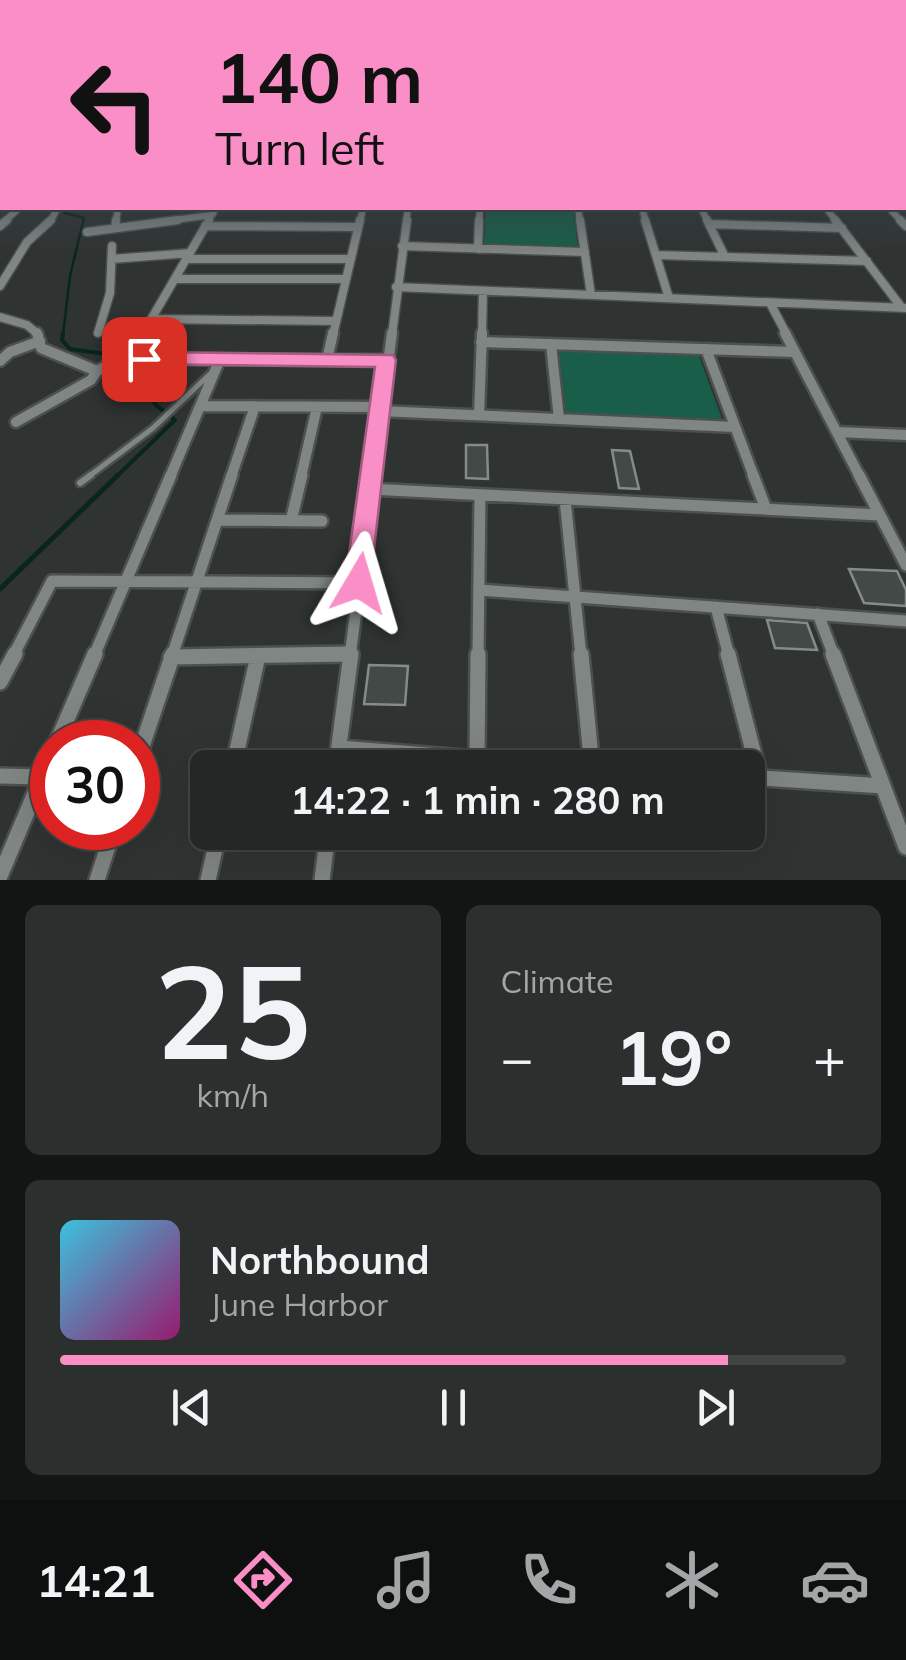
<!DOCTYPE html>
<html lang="en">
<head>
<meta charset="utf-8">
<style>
	:root { --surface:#232726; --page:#2b2f2e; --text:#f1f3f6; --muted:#a3a5a7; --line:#404443; --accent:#fa8fc7 }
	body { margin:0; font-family:Mulish,sans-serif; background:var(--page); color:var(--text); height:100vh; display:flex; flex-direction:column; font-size:38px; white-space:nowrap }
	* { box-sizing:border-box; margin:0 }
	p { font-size:32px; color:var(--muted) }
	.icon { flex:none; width:55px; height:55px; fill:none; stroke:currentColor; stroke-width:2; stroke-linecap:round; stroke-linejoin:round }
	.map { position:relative; height:880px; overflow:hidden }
	.sheet { display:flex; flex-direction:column; gap:25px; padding:25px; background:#131515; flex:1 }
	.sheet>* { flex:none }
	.top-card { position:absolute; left:0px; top:0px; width:908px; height:210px; box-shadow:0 10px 40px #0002,0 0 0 2px var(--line); background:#fa8fc7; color:#111; overflow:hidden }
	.speed { position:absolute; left:30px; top:720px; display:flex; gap:20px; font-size:50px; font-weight:700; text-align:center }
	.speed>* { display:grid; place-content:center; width:130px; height:130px; border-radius:50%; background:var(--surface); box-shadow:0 10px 40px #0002,0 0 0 2px var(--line); line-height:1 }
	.speed .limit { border:15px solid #d22; background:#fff; color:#111 }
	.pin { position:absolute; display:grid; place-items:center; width:85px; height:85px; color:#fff; margin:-42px; border-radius:20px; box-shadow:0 5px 15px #0006 }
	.me { position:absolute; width:110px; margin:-55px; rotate:7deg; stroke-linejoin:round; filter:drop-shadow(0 0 8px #0008) }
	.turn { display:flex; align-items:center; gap:35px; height:210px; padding:0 50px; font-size:45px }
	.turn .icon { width:130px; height:130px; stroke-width:2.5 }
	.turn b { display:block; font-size:70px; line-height:85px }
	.big { font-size:75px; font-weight:700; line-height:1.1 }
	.sheet .widget { flex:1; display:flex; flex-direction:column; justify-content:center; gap:15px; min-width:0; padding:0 35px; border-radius:15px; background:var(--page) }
	.sheet .dial { align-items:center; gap:0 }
	.dial b { font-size:130px; line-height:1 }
	.song { display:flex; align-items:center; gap:30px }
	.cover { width:120px; height:120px; border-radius:15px; background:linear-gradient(135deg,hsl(190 70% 55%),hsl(320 70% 35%)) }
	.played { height:10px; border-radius:5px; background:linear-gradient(90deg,var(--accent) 85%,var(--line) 85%) }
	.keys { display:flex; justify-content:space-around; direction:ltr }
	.heat { display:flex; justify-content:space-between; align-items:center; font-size:55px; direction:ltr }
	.sheet .tiles { flex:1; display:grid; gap:25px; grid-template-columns:1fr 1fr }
	.widget:last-child { grid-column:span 2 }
	.trip { position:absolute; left:190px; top:750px; width:575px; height:100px; border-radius:15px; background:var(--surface); box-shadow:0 10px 40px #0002,0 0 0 2px var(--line); font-weight:700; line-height:100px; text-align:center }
	.dock { display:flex; height:160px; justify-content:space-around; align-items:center; background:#0e100f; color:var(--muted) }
	.dock .icon { width:70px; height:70px }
	.dock .on { color:var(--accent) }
	.dock b { font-size:45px; color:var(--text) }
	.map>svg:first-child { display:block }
	.green { fill:#195e49 }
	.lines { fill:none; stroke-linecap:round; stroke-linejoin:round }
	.stream-far2 { stroke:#09261c; stroke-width:2.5 }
	.stream-far1 { stroke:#09261c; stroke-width:4 }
	.stream { stroke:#09261c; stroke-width:5 }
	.building { fill:#434946; stroke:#848b88; stroke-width:2.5 }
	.lane-far1-casing { stroke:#4c504e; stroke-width:10 }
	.lane-casing { stroke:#4c504e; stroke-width:11 }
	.street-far4-casing { stroke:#4c504e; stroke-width:9 }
	.street-far3-casing { stroke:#4c504e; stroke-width:11 }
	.street-far2-casing { stroke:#4c504e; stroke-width:15 }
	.street-far1-casing { stroke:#4c504e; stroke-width:16 }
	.street-casing { stroke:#4c504e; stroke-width:20 }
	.secondary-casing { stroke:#4c504e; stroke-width:5 }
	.lane-far1 { stroke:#808683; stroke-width:5 }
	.lane { stroke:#808683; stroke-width:6 }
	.street-far4 { stroke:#808683; stroke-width:6 }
	.street-far3 { stroke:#808683; stroke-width:8 }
	.street-far2 { stroke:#808683; stroke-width:10 }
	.street-far1 { stroke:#808683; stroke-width:11 }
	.street { stroke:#808683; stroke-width:15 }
	.secondary { fill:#808683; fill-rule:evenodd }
	.route { fill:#fa8fc7; stroke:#a25d81; stroke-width:2.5 }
</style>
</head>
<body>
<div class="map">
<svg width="906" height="880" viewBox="0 0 906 880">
	<rect width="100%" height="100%" fill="#2f3432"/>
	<!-- green -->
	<path class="green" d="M 486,208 L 573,208 L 578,249 L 484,245 Z
		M 559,351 L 699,356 L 722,419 L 566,413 Z"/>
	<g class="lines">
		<!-- stream-far2 -->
		<path class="stream-far2" d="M 63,335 L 70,276 L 84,218 L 65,213 L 63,208"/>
		<!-- stream-far1 -->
		<path class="stream-far1" d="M 63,333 L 62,340 L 70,349 L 113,355 L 157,406 L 175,420 L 116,477"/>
		<!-- stream -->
		<path class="stream" d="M 0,589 L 118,475"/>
	</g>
	<!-- building -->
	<path class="building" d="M 466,445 L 487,445 L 488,479 L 466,478 Z
		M 612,450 L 630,451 L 639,489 L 619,488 Z
		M 849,569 L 897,571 L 906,590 L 906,606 L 864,603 Z
		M 767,620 L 807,623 L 817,650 L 775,648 Z
		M 369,665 L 408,666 L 405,705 L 364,704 Z"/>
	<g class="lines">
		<defs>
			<path id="lane-far1" d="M 88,477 L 153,428 L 210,374"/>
			<path id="lane" d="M 80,483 L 91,475"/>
			<path id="street-far4" d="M 578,208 L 580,222
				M 642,208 L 646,222
				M 701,208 L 708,222
				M 826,208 L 837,222
				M 889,208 L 902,222
				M 4,222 L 19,208
				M 50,222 L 56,211
				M 116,222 L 118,208
				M 159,222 L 212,215
				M 208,222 L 216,208
				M 360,222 L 363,208
				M 406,222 L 408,208
				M 479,222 L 480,208"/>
			<path id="street-far3" d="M 580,220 L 591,295
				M 645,220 L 669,298
				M 707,220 L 725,257
				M 835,220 L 902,308
				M 900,220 L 906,226
				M 709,224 L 842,228
				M 0,226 L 7,220
				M 205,226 L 358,227
				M 115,228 L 116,220
				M 87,232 L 178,220
				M 402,246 L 585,252
				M 478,249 L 479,220
				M 656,255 L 867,261
				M 112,259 L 190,253
				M 186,259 L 351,259
				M 175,279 L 346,279
				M 0,286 L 27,242 L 51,220
				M 396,287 L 906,308
				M 770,303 L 787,335
				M 0,317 L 27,325 L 39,335
				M 151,319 L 336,321
				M 98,333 L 110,293 L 112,246
				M 142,335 L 209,220
				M 333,335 L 360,220
				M 392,335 L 407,220
				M 482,335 L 483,291"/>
			<path id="street-far2" d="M 37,333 L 41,348 L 97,371 L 127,355 L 143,333
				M 785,333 L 860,477
				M 481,342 L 795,352
				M 551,344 L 559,419
				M 706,349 L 754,477
				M 127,355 L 144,359 L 386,360
				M 327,360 L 333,333
				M 0,361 L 10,352 L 40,341
				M 200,406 L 380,407
				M 380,411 L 735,427
				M 479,415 L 482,333
				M 16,422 L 91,380 L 97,371
				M 837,432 L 906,435
				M 170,477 L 220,359
				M 231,477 L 255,406
				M 301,477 L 317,407
				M 373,477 L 392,333"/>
			<path id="street-far1" d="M 753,475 L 766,509
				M 859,475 L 906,565
				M 370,489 L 880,515
				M 565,499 L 581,656
				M 217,520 L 322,521
				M 291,521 L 302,475
				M 479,590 L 906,621
				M 716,607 L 729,656
				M 818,614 L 834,656
				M 13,656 L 52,581 L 359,583
				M 94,656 L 171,475
				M 172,656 L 232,475
				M 221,656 L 350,654
				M 350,656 L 374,475
				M 478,656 L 480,495"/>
			<path id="street" d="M 581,654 L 592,768
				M 728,654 L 760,778
				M 833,654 L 906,847
				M 171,657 L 350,654
				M 0,682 L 15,654
				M 57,742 L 95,654
				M 339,748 L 592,768
				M 138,758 L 173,654
				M 477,760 L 478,654
				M 233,768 L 258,656
				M 336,768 L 351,654
				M 0,776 L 43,777
				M 748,777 L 883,786
				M 0,876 L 52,753
				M 97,880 L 114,828
				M 208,880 L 219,832
				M 322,880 L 328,832"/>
			<path id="secondary" d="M 0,135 L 2,135 L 2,139 L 0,139 Z
				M 905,152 L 906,152 L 906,158 L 905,158 Z"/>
		</defs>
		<!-- lane-far1 casing -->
		<use href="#lane-far1" class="lane-far1-casing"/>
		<!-- lane casing -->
		<use href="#lane" class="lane-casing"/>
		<!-- street-far4 casing -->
		<use href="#street-far4" class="street-far4-casing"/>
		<!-- street-far3 casing -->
		<use href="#street-far3" class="street-far3-casing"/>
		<!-- street-far2 casing -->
		<use href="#street-far2" class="street-far2-casing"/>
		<!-- street-far1 casing -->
		<use href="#street-far1" class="street-far1-casing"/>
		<!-- street casing -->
		<use href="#street" class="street-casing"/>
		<!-- secondary casing -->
		<use href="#secondary" class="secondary-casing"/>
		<!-- lane-far1 -->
		<use href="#lane-far1" class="lane-far1"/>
		<!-- lane -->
		<use href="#lane" class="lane"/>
		<!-- street-far4 -->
		<use href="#street-far4" class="street-far4"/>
		<!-- street-far3 -->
		<use href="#street-far3" class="street-far3"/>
		<!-- street-far2 -->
		<use href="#street-far2" class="street-far2"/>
		<!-- street-far1 -->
		<use href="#street-far1" class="street-far1"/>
		<!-- street -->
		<use href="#street" class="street"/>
		<!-- secondary -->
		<use href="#secondary" class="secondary"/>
	</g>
	<!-- sky -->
	<linearGradient id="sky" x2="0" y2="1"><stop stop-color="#1a1d1c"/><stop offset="0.52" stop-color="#47505a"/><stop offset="1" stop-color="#47505a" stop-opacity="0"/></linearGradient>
	<rect width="906" height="254" fill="url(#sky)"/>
	<!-- route -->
	<path class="route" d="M 144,352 L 393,355 L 396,360 L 369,592 L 359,596 L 349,592 L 345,583 L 375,367 L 137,364 L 137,354 Z"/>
</svg>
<div class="speed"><div class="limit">30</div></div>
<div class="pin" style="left:144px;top:359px;background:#d93025"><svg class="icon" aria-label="arrive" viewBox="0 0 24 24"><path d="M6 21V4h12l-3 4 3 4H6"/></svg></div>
<svg class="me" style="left:359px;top:583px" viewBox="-20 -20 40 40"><path d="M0-17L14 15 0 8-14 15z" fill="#fa8fc7" stroke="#fff" stroke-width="4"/></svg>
<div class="trip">14:22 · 1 min · 280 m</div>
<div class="top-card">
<div class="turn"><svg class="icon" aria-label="left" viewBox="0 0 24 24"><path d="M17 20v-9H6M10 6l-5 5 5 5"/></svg><div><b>140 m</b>Turn left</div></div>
</div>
</div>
<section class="sheet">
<div class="tiles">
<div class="widget dial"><b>25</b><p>km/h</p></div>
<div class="widget"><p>Climate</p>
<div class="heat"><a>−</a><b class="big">19°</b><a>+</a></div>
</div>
<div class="widget">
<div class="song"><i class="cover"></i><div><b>Northbound</b><p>June Harbor</p></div></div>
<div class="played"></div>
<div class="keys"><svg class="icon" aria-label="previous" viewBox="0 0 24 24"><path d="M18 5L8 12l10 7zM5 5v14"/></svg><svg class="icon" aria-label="pause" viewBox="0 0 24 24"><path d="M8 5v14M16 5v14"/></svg><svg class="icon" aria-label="next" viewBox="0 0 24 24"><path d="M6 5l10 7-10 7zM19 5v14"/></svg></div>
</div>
</div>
</section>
<nav class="dock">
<b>14:21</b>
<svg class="icon on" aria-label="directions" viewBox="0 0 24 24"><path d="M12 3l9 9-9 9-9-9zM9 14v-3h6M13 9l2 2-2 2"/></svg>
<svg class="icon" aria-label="music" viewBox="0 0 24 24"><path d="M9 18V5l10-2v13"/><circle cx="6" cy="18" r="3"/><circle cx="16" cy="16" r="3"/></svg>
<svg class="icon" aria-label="phone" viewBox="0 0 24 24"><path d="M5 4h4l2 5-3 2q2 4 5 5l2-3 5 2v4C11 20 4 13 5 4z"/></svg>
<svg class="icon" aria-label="climate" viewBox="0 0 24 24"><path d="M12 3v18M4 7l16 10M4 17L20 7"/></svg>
<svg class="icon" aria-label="car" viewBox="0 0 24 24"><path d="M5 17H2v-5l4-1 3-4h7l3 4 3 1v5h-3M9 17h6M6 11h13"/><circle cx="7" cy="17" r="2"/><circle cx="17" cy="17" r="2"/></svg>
</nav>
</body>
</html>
